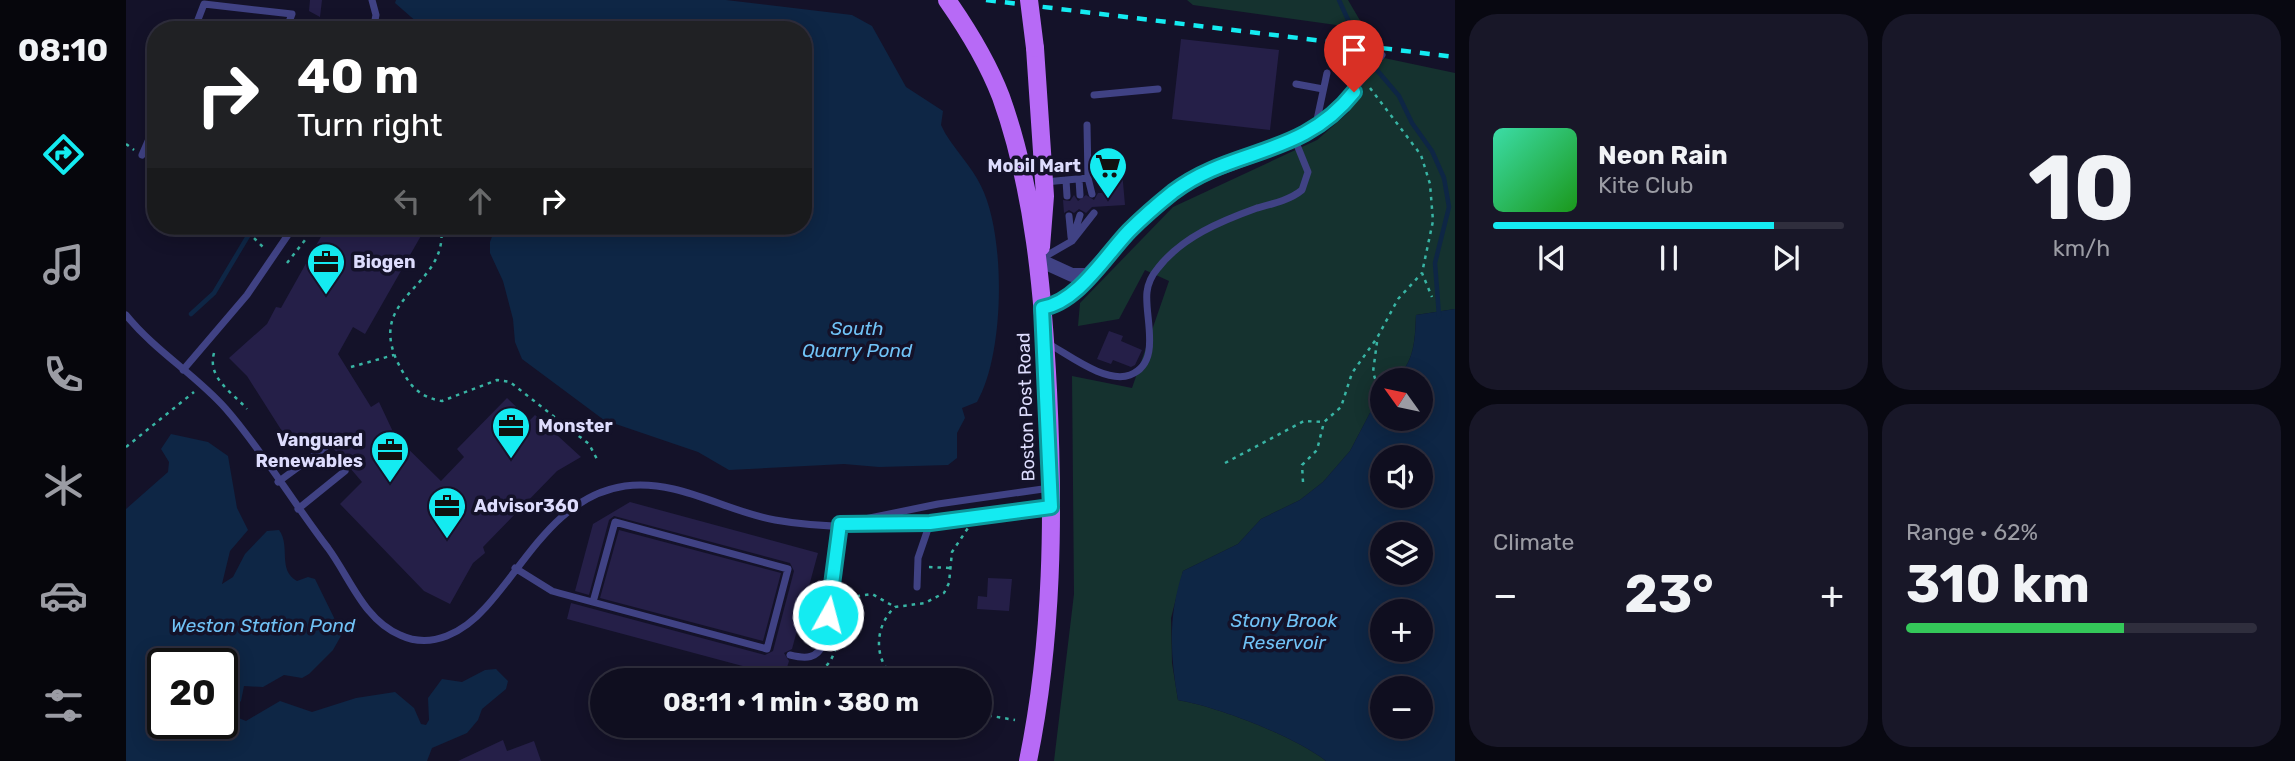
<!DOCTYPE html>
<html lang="en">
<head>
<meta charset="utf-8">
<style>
	:root { --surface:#0f0e1f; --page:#181728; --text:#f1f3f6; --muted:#9b9ca4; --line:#2f2e3d; --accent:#14ebf1 }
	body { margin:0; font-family:Rubik,sans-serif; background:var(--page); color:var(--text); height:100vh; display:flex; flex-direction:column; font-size:26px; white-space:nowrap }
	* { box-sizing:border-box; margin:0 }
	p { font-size:23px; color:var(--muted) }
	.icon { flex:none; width:38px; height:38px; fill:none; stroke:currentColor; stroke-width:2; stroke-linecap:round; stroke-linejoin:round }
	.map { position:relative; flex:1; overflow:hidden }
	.sheet { display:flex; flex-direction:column; gap:14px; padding:14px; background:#080811; width:840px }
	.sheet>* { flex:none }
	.banner { position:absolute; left:21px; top:21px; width:665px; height:214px; border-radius:28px; box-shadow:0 4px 18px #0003,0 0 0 2px var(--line); background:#202124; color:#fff; overflow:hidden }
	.needle { width:46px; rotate:303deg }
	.tools { position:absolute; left:1244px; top:368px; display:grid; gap:14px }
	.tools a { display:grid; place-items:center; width:63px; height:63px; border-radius:50%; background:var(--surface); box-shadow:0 4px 18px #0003,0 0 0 2px var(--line); font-size:35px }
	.speed { position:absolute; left:21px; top:648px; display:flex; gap:14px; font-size:35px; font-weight:700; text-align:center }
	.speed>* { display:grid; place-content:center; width:91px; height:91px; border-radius:50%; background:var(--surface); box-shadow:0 4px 18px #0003,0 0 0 2px var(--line); line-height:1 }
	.speed .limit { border:4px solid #111; border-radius:10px; background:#fff; color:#111 }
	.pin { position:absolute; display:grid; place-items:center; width:60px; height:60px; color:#fff; margin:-72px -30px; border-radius:50% 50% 50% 0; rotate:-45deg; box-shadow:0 0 7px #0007 }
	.pin .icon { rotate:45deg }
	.me { position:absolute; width:77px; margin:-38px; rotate:7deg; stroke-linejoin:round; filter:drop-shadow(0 0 5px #0008) }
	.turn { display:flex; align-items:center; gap:24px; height:147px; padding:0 35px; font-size:32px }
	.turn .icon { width:91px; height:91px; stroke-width:2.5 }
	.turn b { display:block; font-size:49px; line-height:60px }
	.lanes { display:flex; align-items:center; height:66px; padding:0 35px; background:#0003; justify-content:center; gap:35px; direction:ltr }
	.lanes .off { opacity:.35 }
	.big { font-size:52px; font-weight:700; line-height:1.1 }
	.sheet .tile { flex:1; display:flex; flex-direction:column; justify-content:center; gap:10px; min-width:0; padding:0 24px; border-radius:28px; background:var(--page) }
	.sheet .dial { align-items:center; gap:0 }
	.dial b { font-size:91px; line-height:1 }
	.song { display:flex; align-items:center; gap:21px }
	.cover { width:84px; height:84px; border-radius:10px; background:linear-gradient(135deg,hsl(160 70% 55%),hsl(120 70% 35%)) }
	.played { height:7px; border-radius:4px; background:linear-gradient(90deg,var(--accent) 80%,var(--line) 80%) }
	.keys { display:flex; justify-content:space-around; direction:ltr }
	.heat { display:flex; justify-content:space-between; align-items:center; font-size:38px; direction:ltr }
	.charge { height:10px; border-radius:5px; background:linear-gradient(90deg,#34c759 62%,var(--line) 0) }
	.sheet .tiles { flex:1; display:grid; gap:14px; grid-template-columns:repeat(2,1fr) }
	.trip { position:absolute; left:464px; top:668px; width:402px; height:70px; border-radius:35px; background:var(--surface); box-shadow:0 4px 18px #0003,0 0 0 2px var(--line); font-weight:700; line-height:70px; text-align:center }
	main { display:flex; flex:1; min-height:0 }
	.dock { display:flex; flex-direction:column; width:126px; justify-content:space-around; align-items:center; background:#06060c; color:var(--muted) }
	.dock .icon { width:49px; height:49px }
	.dock .active { color:var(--accent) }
	.dock b { font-size:32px; color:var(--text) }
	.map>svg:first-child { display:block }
	.green { fill:#15322f }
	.water { fill:#0e2645; fill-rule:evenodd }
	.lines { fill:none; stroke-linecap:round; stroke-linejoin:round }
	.stream { stroke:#0e2645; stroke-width:4.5 }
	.building { fill:#251f48 }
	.path { stroke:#38b4a4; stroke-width:2.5; stroke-dasharray:3.5 5; stroke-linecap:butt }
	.lane { stroke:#404284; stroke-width:7 }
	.street { stroke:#404284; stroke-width:14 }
	.primary { stroke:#b76af6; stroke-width:18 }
	.rail { stroke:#14ebf1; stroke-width:4.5; stroke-dasharray:10 9; stroke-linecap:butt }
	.primary-bridge { stroke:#b76af6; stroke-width:18 }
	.route-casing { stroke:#0d999d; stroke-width:18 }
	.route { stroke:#14ebf1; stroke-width:12 }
	.labels { text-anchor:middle; stroke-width:7; stroke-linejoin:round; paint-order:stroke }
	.poi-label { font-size:18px; font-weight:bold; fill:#dddcfd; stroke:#141229; text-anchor:start }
	.street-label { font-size:18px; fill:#dddcfd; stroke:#141229 }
	.water-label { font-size:19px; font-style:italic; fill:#70c2f6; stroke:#141229 }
</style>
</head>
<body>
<main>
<nav class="dock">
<b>08:10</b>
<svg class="icon active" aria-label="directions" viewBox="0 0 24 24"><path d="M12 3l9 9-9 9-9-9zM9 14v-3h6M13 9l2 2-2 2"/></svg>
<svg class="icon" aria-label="music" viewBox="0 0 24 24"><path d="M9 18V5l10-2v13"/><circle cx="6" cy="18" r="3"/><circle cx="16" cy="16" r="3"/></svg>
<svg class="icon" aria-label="phone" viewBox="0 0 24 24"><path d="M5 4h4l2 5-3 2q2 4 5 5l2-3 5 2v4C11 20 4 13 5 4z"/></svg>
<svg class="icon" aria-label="climate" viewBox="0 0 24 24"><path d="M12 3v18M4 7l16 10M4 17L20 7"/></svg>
<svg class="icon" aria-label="car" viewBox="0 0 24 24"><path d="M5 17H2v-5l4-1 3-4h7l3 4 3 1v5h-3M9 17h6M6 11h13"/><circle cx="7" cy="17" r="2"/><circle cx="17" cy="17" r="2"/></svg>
<svg class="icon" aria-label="filters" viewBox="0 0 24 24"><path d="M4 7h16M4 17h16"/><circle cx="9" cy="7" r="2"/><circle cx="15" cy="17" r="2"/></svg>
</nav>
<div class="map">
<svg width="1329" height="761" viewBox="0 0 1329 761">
	<rect width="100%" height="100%" fill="#141229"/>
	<!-- green -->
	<path class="green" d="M 1061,0 L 1222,0 L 1239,29 L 1067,5 Z
		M 1225,51 L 1329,73 L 1329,309 L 1290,315 C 1289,339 1289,363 1268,380 L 1256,380 L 1256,390 L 1224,451 L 1197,482 L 1174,500 L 1135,519 L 1112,544 L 1057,571 L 1045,618 L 1046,663 L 1052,700 C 1092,707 1168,736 1200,761 L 928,761 L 948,594 L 946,376 L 1006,388 L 1043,281 L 1019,270 L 993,319 L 952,326 L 954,303 L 1047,207 L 1191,140 L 1223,112 Z"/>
	<!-- water -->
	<path class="water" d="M 270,0 L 600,0 L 726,15 L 746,26 L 780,87 L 817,111 L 815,125 L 819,133 C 830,151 846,167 855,186 C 880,235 879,354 851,402 L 836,408 L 839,418 L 831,433 L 831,458 L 822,465 L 753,467 L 718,464 L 603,470 L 572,452 L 478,420 L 396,359 L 389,342 L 387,319 L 377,281 L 364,253 L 364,242 L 370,226 L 677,226 L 677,30 L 300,30 L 269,3 Z
		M 1329,309 L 1329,761 L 1200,761 C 1168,736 1092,707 1052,700 C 1044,655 1042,615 1057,571 L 1112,544 L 1135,519 L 1174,500 L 1197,482 L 1224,451 L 1256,390 L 1256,418 L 1295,418 L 1295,380 L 1268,380 C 1289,363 1289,339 1290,315 ZM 1256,457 L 1295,457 L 1295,495 L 1256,495 ZM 1256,534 L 1295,534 L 1295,572 L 1256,572 ZM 1256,611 L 1295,611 L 1295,649 L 1256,649 ZM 1256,688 L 1295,688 L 1295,726 L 1256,726 Z
		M 45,434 L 82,442 L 102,456 L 111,508 L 122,530 L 104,551 L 96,584 L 107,577 L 119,554 L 141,531 L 153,530 C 165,546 151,570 171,581 L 182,577 L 189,579 L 216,634 L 207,650 L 183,674 L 176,678 L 158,675 L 137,687 L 118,686 L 115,701 L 107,708 L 110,717 L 120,721 L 154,701 L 186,712 L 230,698 L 269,692 L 288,708 L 295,724 L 300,725 L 303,720 L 302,698 L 316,679 L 336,682 L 359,670 L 370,669 L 382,681 L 380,689 L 356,709 L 352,720 L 341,733 L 306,748 L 301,761 L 0,761 L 0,509 L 42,472 L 43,462 L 35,449 ZM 37,663 L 96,663 L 96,723 L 37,723 Z"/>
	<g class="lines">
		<!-- stream -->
		<path class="stream" d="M 1213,0 L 1238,55 L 1273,96 L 1286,123 L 1306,151 L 1318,178 L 1323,207 L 1309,263 L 1313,316
			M 65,314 L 88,293 L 128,226"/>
	</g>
	<!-- building -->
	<path class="building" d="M 184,0 L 196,0 L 194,17 L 183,11 Z
		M 1055,39 L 1153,50 L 1144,130 L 1046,119 Z
		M 996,171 L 999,205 L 966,207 L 960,213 L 953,209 L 948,213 L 943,210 L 938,213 L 937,200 L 944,201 L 948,195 L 952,201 L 960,195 L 968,200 L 972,193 L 976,193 L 975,173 Z
		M 201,226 L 281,226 L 296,234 L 239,334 L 227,327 L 212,354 L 245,407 L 253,402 L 269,436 L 315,481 L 338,457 L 331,449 L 381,398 L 404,420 L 409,415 L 455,457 L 431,471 L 357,547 L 359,553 L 347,563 L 324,604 L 298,591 L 214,504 L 236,482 L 207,448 L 205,442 L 194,434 L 168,450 L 121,376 L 103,358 L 141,324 L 150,307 L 155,308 Z
		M 983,331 L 997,336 L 995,341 L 1016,350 L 1009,365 L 1005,367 L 987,360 L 985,364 L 971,359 Z
		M 504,502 L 692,553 L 666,649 L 658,653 L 663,661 L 658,677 L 441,619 L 445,603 L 639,655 L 647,651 L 668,571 L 664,563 L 488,516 L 483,520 L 463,595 L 449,591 L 467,524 Z
		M 493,530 L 655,573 L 637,641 L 474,598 Z
		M 862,578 L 886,579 L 883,611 L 851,609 L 852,596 L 861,597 Z
		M 377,740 L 381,751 L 408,741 L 415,761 L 332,761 Z"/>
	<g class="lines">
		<!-- path -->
		<path class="path" d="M 1244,88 L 1295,155 L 1304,184 L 1307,221 L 1296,273 L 1306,297
			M 0,144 L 8,150
			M 116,226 L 138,248
			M 315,226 C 324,291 230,295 278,374 C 287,390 298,398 316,401 L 371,380 L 384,382 L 463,444 L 472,461
			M 161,263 L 190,226
			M 1251,342 L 1247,372 L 1252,388
			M 88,353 C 81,378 106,392 121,409
			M 225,367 L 268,355
			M 0,447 L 68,392
			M 1099,463 L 1178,421 L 1198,422 L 1215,407 L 1226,373 L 1251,338 L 1272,299 L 1296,273
			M 1177,482 L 1176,465 L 1191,450 L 1198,422
			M 803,567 L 824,568
			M 660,669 C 728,689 699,621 732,596 L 746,594 L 769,607
			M 773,681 C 747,664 747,627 769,607 L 799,603 L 818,593 L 823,583 L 826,552 L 842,528
			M 854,714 L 889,720"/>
		<!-- lane -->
		<path class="lane" d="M 246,0 L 250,15 L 247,30
			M 68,30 L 78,4 L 166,14 L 160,30
			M 1170,84 L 1197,89
			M 968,95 L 1032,89
			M 1189,129 L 1201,73
			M 16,155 L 30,123
			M 962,178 L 966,194
			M 953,179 L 954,195
			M 940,180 L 941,196
			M 919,182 L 962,178 L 961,125
			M 943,216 L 945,237
			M 947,237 L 954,215
			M 913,260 L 946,241 L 968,213
			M 0,315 C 30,352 69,374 100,409 C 136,450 168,504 202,548 C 224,578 238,620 274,635 C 306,650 338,632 360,607 C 401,562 431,496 499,486 C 553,479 598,511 649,520 C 739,536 835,519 924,507
			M 921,343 C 942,354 979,384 1004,375 C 1037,363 1018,316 1021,292 C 1022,283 1026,275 1032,268 C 1056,237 1095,221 1131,208 C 1146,204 1164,200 1176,190 L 1182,172 L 1169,140 L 1208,114 L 1256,55
			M 57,370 L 121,295 L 168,226
			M 152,482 L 201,446
			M 172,509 L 219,471
			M 729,521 L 812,504 L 924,488
			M 389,568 L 426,591 L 433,593 L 641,649 L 662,569 L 489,522 L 467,602
			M 791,587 L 792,558 L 804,523
			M 664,655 C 680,659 691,659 698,643 L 714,524"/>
		<!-- street -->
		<path class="street" d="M 913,260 L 946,275 L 963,275
			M 916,308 L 941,297 L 1004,230 L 1054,187 L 1084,172 L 1169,140"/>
		<!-- primary -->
		<path class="primary" d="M 821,0 C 842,30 862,63 875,97 C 908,189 917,293 922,390 C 928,514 927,639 902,761
			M 909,48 L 919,196 L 915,247"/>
		<!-- rail -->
		<path class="rail" d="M 860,0 L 1329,57"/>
		<!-- primary-bridge -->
		<path class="primary-bridge" d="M 903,0 L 909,48"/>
	</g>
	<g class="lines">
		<defs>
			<path id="route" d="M 702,615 L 714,524 L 804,523 L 925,507 L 916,308 C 952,302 979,256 1003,231 C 1017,217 1032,204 1047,192 C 1106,147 1176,158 1228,92"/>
		</defs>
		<!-- route casing -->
		<use href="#route" class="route-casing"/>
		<!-- route -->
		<use href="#route" class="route"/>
	</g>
	<!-- icons -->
	<defs>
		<symbol id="supermarket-pin" viewBox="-11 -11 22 30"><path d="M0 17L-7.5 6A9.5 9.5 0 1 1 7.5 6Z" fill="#14ebf1" stroke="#141229"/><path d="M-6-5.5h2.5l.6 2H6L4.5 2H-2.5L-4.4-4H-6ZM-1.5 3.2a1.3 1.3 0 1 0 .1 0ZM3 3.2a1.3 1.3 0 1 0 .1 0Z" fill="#111"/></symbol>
		<symbol id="office-pin" viewBox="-11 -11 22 30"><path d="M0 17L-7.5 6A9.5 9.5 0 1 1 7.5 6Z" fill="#14ebf1" stroke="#141229"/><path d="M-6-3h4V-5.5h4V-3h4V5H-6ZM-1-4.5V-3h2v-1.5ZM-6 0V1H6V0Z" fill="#111"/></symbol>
	</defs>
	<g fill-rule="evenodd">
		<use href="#supermarket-pin" x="960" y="144" width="44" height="60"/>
		<use href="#office-pin" x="178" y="240" width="44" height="60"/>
		<use href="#office-pin" x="363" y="404" width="44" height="60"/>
		<use href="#office-pin" x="242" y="428" width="44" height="60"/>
		<use href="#office-pin" x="299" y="484" width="44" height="60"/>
	</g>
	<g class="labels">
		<!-- poi labels -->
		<g class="poi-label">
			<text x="955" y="172" text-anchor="end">Mobil Mart</text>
			<text x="227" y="268">Biogen</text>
			<text x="412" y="432">Monster</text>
			<text x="237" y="446" text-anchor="end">Vanguard<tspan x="237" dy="21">Renewables</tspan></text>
			<text x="348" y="512">Advisor360</text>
		</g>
		<!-- street labels -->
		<g class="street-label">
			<text transform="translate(900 407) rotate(-92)" y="6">Boston Post Road</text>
		</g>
		<!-- water labels -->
		<g class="water-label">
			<text x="731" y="335">South<tspan x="731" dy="22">Quarry Pond</tspan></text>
			<text x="1158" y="627">Stony Brook<tspan x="1158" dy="22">Reservoir</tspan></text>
			<text x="137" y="632">Weston Station Pond</text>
		</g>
	</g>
</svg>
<div class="tools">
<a><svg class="needle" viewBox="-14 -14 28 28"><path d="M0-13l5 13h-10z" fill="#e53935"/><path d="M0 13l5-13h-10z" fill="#9b9ca4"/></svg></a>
<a><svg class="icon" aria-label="sound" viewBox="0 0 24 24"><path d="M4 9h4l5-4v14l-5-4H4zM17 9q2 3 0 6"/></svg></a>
<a><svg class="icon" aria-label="layers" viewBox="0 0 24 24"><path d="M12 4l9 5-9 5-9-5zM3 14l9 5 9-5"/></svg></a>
<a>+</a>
<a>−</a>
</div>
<div class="speed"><div class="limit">20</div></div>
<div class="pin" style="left:1228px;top:92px;background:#d93025"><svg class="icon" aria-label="arrive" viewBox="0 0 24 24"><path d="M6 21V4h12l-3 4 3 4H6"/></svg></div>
<svg class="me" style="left:702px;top:615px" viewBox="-20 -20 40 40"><circle r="17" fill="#14ebf1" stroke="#fff" stroke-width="3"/><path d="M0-11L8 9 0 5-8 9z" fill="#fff"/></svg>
<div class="trip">08:11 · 1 min · 380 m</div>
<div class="banner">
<div class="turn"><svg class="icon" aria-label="right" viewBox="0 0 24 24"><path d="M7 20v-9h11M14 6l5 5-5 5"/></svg><div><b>40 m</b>Turn right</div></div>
<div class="lanes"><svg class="icon off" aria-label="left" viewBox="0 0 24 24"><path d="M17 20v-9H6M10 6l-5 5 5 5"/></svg><svg class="icon off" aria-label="ahead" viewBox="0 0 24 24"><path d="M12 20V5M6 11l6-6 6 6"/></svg><svg class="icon" aria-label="right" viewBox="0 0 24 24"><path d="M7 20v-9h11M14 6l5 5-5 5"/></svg></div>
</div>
</div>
<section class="sheet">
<div class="tiles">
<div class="tile">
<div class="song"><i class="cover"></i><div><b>Neon Rain</b><p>Kite Club</p></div></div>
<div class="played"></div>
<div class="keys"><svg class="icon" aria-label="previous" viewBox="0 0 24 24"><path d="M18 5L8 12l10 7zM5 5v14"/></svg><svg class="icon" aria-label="pause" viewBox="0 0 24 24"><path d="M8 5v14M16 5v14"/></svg><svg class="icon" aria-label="next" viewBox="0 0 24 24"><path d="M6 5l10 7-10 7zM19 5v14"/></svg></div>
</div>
<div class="tile dial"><b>10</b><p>km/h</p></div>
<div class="tile"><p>Climate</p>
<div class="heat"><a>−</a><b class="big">23°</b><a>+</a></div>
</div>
<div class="tile"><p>Range · 62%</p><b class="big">310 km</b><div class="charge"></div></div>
</div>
</section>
</main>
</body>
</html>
